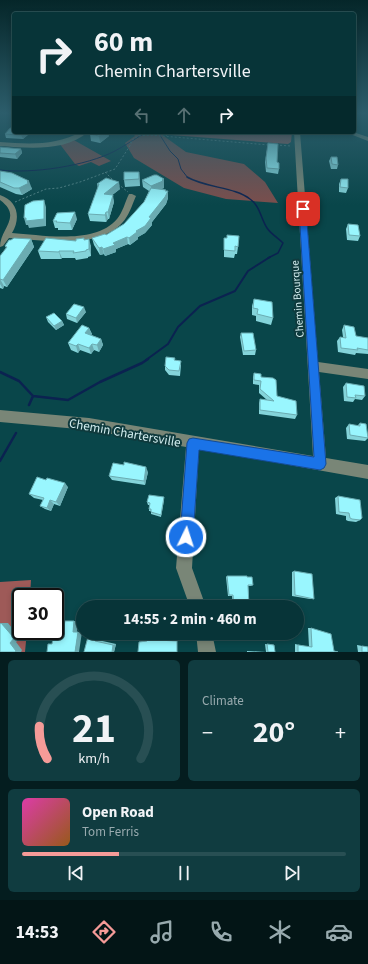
<!DOCTYPE html>
<html lang="en">
<head>
<meta charset="utf-8">
<style>
	:root { --surface:#073438; --page:#103c40; --text:#f1f3f6; --muted:#98aaae; --line:#284f53; --accent:#f59b98 }
	body { margin:0; font-family:"Source Sans 3",sans-serif; background:var(--page); color:var(--text); height:100vh; display:flex; flex-direction:column; font-size:15px; white-space:nowrap }
	* { box-sizing:border-box; margin:0 }
	p { font-size:13px; color:var(--muted) }
	.icon { flex:none; width:22px; height:22px; fill:none; stroke:currentColor; stroke-width:2; stroke-linecap:round; stroke-linejoin:round }
	.map { position:relative; height:652px; overflow:hidden }
	.side { display:flex; flex-direction:column; gap:8px; padding:8px; background:#041d1f; flex:1 }
	.side>* { flex:none }
	.guide { position:absolute; left:12px; top:12px; width:344px; height:122px; border-radius:4px; box-shadow:0 2px 6px #0003,0 0 0 1px var(--line); background:#073438; color:var(--text); overflow:hidden }
	.speed { position:absolute; left:12px; top:588px; display:flex; gap:8px; font-size:20px; font-weight:700; text-align:center }
	.speed>* { display:grid; place-content:center; width:52px; height:52px; border-radius:50%; background:var(--surface); box-shadow:0 2px 6px #0003,0 0 0 1px var(--line); line-height:1 }
	.speed .limit { border:2px solid #111; border-radius:6px; background:#fff; color:#111 }
	.pin { position:absolute; display:grid; place-items:center; width:34px; height:34px; color:#fff; margin:-17px; border-radius:8px; box-shadow:0 2px 6px #0006 }
	.me { position:absolute; width:44px; margin:-22px; rotate:4deg; stroke-linejoin:round; filter:drop-shadow(0 0 3px #0008) }
	.turn { display:flex; align-items:center; gap:14px; height:84px; padding:0 16px; font-size:18px }
	.turn .icon { width:52px; height:52px; stroke-width:2.5 }
	.turn b { display:block; font-size:28px; line-height:34px }
	.lanes { display:flex; align-items:center; height:38px; padding:0 16px; background:#0003; justify-content:center; gap:20px; direction:ltr }
	.lanes .off { opacity:.35 }
	.big { font-size:30px; font-weight:700; line-height:1.1 }
	.side .tile { flex:1; display:flex; flex-direction:column; justify-content:center; gap:6px; min-width:0; padding:0 14px; border-radius:6px; background:var(--page) }
	.side .dial { align-items:center; gap:0 }
	.dial svg { height:104px; overflow:visible; fill:none; stroke:var(--line); stroke-width:7; stroke-linecap:round; text-anchor:middle }
	.dial text { fill:var(--text); stroke:none }
	.song { display:flex; align-items:center; gap:12px }
	.cover { width:48px; height:48px; border-radius:6px; background:linear-gradient(135deg,hsl(320 70% 55%),hsl(30 70% 35%)) }
	.played { height:4px; border-radius:2px; background:linear-gradient(90deg,var(--accent) 30%,var(--line) 30%) }
	.keys { display:flex; justify-content:space-around; direction:ltr }
	.heat { display:flex; justify-content:space-between; align-items:center; font-size:22px; direction:ltr }
	.side .tiles { flex:1; display:grid; gap:8px; grid-template-columns:1fr 1fr }
	.tile:last-child { grid-column:span 2 }
	.trip { position:absolute; left:76px; top:600px; width:228px; height:40px; border-radius:20px; background:var(--surface); box-shadow:0 2px 6px #0003,0 0 0 1px var(--line); font-weight:700; line-height:40px; text-align:center }
	.tab-bar { display:flex; height:64px; justify-content:space-around; align-items:center; background:#031516; color:var(--muted) }
	.tab-bar .icon { width:28px; height:28px }
	.tab-bar .active { color:var(--accent) }
	.tab-bar b { font-size:18px; color:var(--text) }
	.map>svg:first-child { display:block }
	.green { fill:#7b4e4c }
	.forest { fill:#9e5a58 }
	.lines { fill:none; stroke-linecap:round; stroke-linejoin:round }
	.stream-far3 { stroke:#0b2250; stroke-width:1 }
	.stream-far2 { stroke:#0b2250; stroke-width:1.5 }
	.stream-far1 { stroke:#0b2250; stroke-width:2 }
	.stream { stroke:#0b2250; stroke-width:2.5 }
	.path { stroke:#528386; stroke-width:1; stroke-dasharray:2 2; stroke-linecap:butt }
	.minor { fill:#798677; fill-rule:evenodd }
	.wall { fill:#84d4da }
	.shaded-wall { fill:#6bacb2 }
	.building { fill:#99f6fe; stroke:#6bacb2 }
	.route { fill:#1a73e8; stroke:#114b97 }
	.labels { text-anchor:middle; stroke-width:4; stroke-linejoin:round; paint-order:stroke }
	.street-label { font-size:11px; fill:#d2edef; stroke:#0f3a3d }
	.near-street-label { font-size:13px; fill:#d2edef; stroke:#0f3a3d }
</style>
</head>
<body>
<div class="map">
<svg width="368" height="652" viewBox="0 0 368 652">
	<rect width="100%" height="100%" fill="#09464a"/>
	<!-- green -->
	<path class="green" d="M 132,132 L 155,132 L 161,134 L 186,152 L 244,164 L 265,182 L 278,203 L 226,199 L 184,188 L 134,158 L 125,143 L 135,136 Z
		M 72,139 L 111,161 L 99,166 L 91,162 L 79,166 L 75,164 L 59,143 Z"/>
	<!-- forest -->
	<path class="forest" d="M 169,132 L 292,132 L 291,142 L 288,144 L 171,135 L 169,134 Z
		M 31,580 L 30,597 L 21,597 L 21,631 L 27,631 L 25,652 L 0,652 L 0,582 Z"/>
	<g class="lines">
		<!-- stream-far3 -->
		<path class="stream-far3" d="M 158,132 L 170,151 L 178,159 L 181,169 L 188,178
			M 0,170 C 32,174 86,166 115,151 C 126,145 136,138 147,132"/>
		<!-- stream-far2 -->
		<path class="stream-far2" d="M 187,177 C 206,188 235,187 250,199 C 260,206 261,219 267,228 C 271,234 278,238 283,243 L 278,253 L 268,258"/>
		<!-- stream-far1 -->
		<path class="stream-far1" d="M 146,360 L 168,344 L 178,327 L 200,306 L 235,291 L 248,271 L 270,257"/>
		<!-- stream -->
		<path class="stream" d="M 0,372 L 19,381 L 33,396 L 68,400 L 100,382 L 142,363 L 148,359
			M 29,405 L 33,396
			M 0,461 L 16,433"/>
		<!-- path -->
		<path class="path" d="M 130,132 L 141,136
			M 166,136 L 168,132
			M 276,145 L 291,146
			M 105,172 L 115,182
			M 118,184 L 128,192
			M 15,202 L 46,189 L 59,188 L 80,182 L 115,169 L 131,144 L 131,141 L 138,136 L 150,135 L 269,145"/>
		<!-- minor -->
		<path class="minor" d="M 81,132 L 88,132 C 65,152 28,148 0,146 L 0,142 C 28,144 55,146 81,132 Z
			M 294,132 L 300,132 L 318,362 L 368,369 L 368,379 L 319,372 L 326,458 L 368,465 L 368,479 L 199,449 L 192,568 L 206,607 L 190,607 L 176,568 L 186,447 L 89,430 L 0,422 L 0,410 L 89,418 L 313,456 Z
			M 345,132 L 353,132 L 368,137 L 368,141 Z
			M 129,194 L 132,194 L 136,196 C 132,205 129,216 122,223 C 97,250 41,240 9,238 L 3,246 L 0,247 C 0,228 23,217 0,200 L 0,195 C 18,201 21,218 12,233 C 42,235 95,245 117,219 C 123,212 125,202 129,194 Z
			M 196,633 L 212,633 L 216,652 L 198,652 Z"/>
	</g>
	<!-- wall -->
	<path class="wall" d="M 14,132 L 28,132 L 29,134 L 23,139 L 6,138 L 5,134 Z
		M 90,134 L 109,136 L 100,143 L 91,141 Z
		M 268,143 L 277,162 L 279,169 L 278,174 L 266,172 L 265,162 Z
		M 0,147 L 21,149 L 22,153 L 17,159 L 0,157 Z
		M 331,157 L 338,165 L 337,169 L 331,169 L 329,161 Z
		M 0,171 L 31,187 L 32,189 L 22,195 L 16,194 L 0,187 Z
		M 140,178 L 140,186 L 125,187 L 124,180 Z
		M 164,179 L 164,188 L 161,189 L 166,190 L 168,198 L 166,204 L 152,222 L 152,225 L 145,233 L 138,237 L 138,239 L 130,245 L 128,244 L 116,249 L 116,252 L 105,256 L 104,254 L 100,255 L 94,245 L 92,238 L 106,235 L 124,224 L 144,202 L 149,191 L 143,187 L 142,180 Z
		M 341,179 L 348,188 L 346,193 L 339,192 L 339,184 Z
		M 97,184 L 120,189 L 112,195 L 114,202 L 109,219 L 108,219 L 106,222 L 90,221 L 88,214 L 98,188 Z
		M 77,219 L 72,230 L 58,230 L 58,228 L 55,228 L 53,221 Z
		M 348,224 L 360,236 L 358,241 L 347,240 L 346,229 Z
		M 224,238 L 238,247 L 237,254 L 235,254 L 234,258 L 224,257 Z
		M 31,239 L 34,247 L 7,287 L 4,286 L 3,289 L 0,288 L 0,256 L 6,248 L 5,246 Z
		M 85,240 L 91,246 L 91,256 L 88,257 L 88,258 L 76,260 L 75,258 L 62,258 L 61,259 L 41,259 L 38,251 Z
		M 254,299 L 273,318 L 271,325 L 256,321 L 256,316 L 252,315 L 252,306 Z
		M 86,312 L 77,323 L 67,319 L 66,314 Z
		M 46,317 L 62,321 L 64,325 L 56,330 L 48,322 Z
		M 344,325 L 356,336 L 368,341 L 368,354 L 356,353 L 355,355 L 338,352 L 337,341 L 340,337 L 343,337 L 342,330 Z
		M 89,328 L 92,334 L 91,335 L 101,339 L 103,345 L 99,352 L 94,350 L 91,354 L 80,350 L 78,353 L 71,350 L 68,343 Z
		M 241,333 L 256,350 L 255,355 L 243,355 L 240,337 Z
		M 175,358 L 175,360 L 181,365 L 180,376 L 169,375 L 165,370 L 165,366 Z
		M 254,373 L 261,377 L 277,396 L 297,415 L 295,419 L 259,414 L 259,403 L 260,399 L 267,400 L 259,393 L 259,385 L 253,384 L 253,377 Z
		M 346,383 L 365,396 L 362,400 L 355,399 L 353,402 L 344,401 L 343,387 Z
		M 360,423 L 368,436 L 368,438 L 365,441 L 347,439 L 346,428 L 349,424 L 357,426 Z
		M 148,472 L 145,485 L 112,480 L 109,476 Z
		M 68,487 L 60,506 L 54,504 L 51,511 L 45,509 L 40,506 L 43,500 L 34,498 L 29,494 Z
		M 338,496 L 360,520 L 356,522 L 348,521 L 346,520 L 346,516 L 336,514 L 335,498 Z
		M 164,500 L 161,517 L 151,514 L 151,511 L 149,511 L 149,505 L 148,505 L 147,502 Z
		M 294,571 L 314,599 L 310,599 L 292,596 L 292,572 Z
		M 227,576 L 247,577 L 253,585 L 251,586 L 248,586 L 249,607 L 233,607 L 232,596 L 228,596 L 226,577 Z
		M 308,628 L 311,628 L 334,651 L 338,652 L 295,652 L 295,644 L 309,647 Z
		M 89,633 L 94,633 L 100,634 L 98,640 L 116,644 L 114,652 L 84,652 Z
		M 265,644 L 274,645 L 275,652 L 247,652 L 247,651 L 266,652 Z
		M 357,645 L 368,647 L 368,652 L 358,652 Z"/>
	<!-- shaded-wall -->
	<path class="shaded-wall" d="M 25,132 L 28,132 L 29,134 L 23,139 L 21,135 Z
		M 105,132 L 108,132 L 109,136 L 100,143 L 99,136 Z
		M 21,149 L 22,153 L 17,159 L 15,154 Z
		M 139,172 L 140,178 L 140,186 L 139,179 Z
		M 164,179 L 164,188 L 152,193 L 151,186 Z
		M 29,181 L 32,189 L 22,195 L 19,188 Z
		M 119,182 L 120,189 L 105,201 L 104,194 Z
		M 166,190 L 166,195 L 168,191 L 168,198 L 166,204 L 152,222 L 152,225 L 145,233 L 138,237 L 138,239 L 130,245 L 129,238 L 149,217 Z
		M 113,195 L 114,202 L 109,219 L 108,212 Z
		M 44,200 L 46,207 L 46,226 L 29,228 L 28,225 L 26,225 L 24,218 L 26,218 Z
		M 75,212 L 77,219 L 72,230 L 70,223 Z
		M 106,212 L 108,219 L 106,222 L 105,215 Z
		M 127,237 L 128,244 L 116,249 L 116,252 L 105,256 L 103,249 L 113,243 Z
		M 31,239 L 34,247 L 7,287 L 3,280 Z
		M 89,239 L 91,246 L 91,256 L 89,249 Z
		M 102,247 L 104,254 L 100,255 L 99,248 Z
		M 59,251 L 62,258 L 61,259 L 59,252 Z
		M 0,279 L 4,286 L 3,289 L 0,284 Z
		M 84,307 L 86,312 L 77,323 L 76,318 Z
		M 62,321 L 64,325 L 56,330 L 54,326 Z
		M 89,328 L 92,334 L 88,340 L 85,333 Z
		M 101,339 L 103,345 L 99,352 L 97,345 Z
		M 78,344 L 80,350 L 78,353 L 76,346 Z
		M 92,344 L 94,350 L 91,354 L 89,348 Z
		M 146,467 L 148,472 L 145,485 L 144,481 Z
		M 65,483 L 68,487 L 60,506 L 56,502 Z
		M 50,500 L 54,504 L 51,511 L 47,508 Z
		M 74,621 L 78,621 L 77,632 L 73,632 Z
		M 1,623 L 8,623 L 20,638 L 16,642 L 22,650 L 21,652 L 15,652 L 10,643 Z
		M 78,632 L 82,632 L 79,652 L 75,652 Z
		M 100,634 L 98,640 L 95,641 L 96,635 Z
		M 116,644 L 114,652 L 112,652 L 113,645 Z"/>
	<!-- building -->
	<path class="building" d="M 10,128 L 14,128 L 14,132 L 25,132 L 21,135 L 5,134 Z
		M 93,132 L 105,132 L 99,136 L 90,134 Z
		M 268,143 L 278,144 L 277,162 L 279,163 L 279,169 L 267,168 L 266,158 Z
		M 0,147 L 21,149 L 15,154 L 0,153 Z
		M 331,157 L 337,157 L 338,165 L 332,164 Z
		M 0,171 L 12,173 L 29,181 L 27,182 L 29,183 L 19,188 L 14,188 L 0,182 Z
		M 124,172 L 139,172 L 139,179 L 124,180 Z
		M 154,175 L 157,175 L 164,179 L 162,180 L 163,181 L 151,186 L 142,180 Z
		M 106,178 L 119,182 L 104,194 L 113,195 L 108,212 L 106,212 L 105,215 L 88,214 L 99,184 L 97,184 Z
		M 341,179 L 348,179 L 348,188 L 340,187 Z
		M 151,188 L 166,190 L 165,191 L 168,191 L 165,197 L 149,217 L 151,218 L 145,226 L 136,231 L 137,232 L 129,238 L 127,237 L 113,243 L 115,245 L 103,249 L 102,247 L 99,248 L 92,238 L 105,234 L 106,235 L 124,224 L 144,202 Z
		M 44,200 L 44,219 L 26,221 L 26,218 L 24,218 L 25,205 L 33,201 Z
		M 75,212 L 70,223 L 56,222 L 57,221 L 53,221 L 57,213 Z
		M 348,224 L 358,225 L 360,236 L 349,235 Z
		M 227,235 L 239,236 L 238,247 L 235,246 L 235,251 L 224,250 L 224,238 L 227,238 Z
		M 14,238 L 31,239 L 3,280 L 0,279 L 0,280 L 0,256 L 7,247 L 5,246 L 9,240 L 11,240 Z
		M 46,238 L 76,241 L 76,239 L 84,238 L 84,240 L 89,239 L 89,249 L 86,250 L 86,251 L 73,253 L 74,251 L 59,251 L 59,252 L 38,251 Z
		M 254,299 L 272,302 L 273,318 L 257,314 L 258,309 L 253,308 Z
		M 74,304 L 84,307 L 76,318 L 66,314 Z
		M 54,313 L 62,321 L 54,326 L 46,317 Z
		M 82,325 L 89,328 L 85,333 L 101,339 L 97,345 L 92,344 L 89,348 L 78,344 L 76,346 L 68,343 Z
		M 344,325 L 354,327 L 356,336 L 368,338 L 368,350 L 357,348 L 358,350 L 341,348 L 340,337 L 346,338 Z
		M 241,333 L 253,333 L 256,350 L 244,351 Z
		M 166,357 L 175,358 L 174,360 L 181,361 L 179,371 L 169,370 L 165,366 Z
		M 254,373 L 261,374 L 261,377 L 273,378 L 276,380 L 277,396 L 296,401 L 297,415 L 260,410 L 260,399 L 274,401 L 260,389 L 261,381 L 254,380 Z
		M 346,383 L 364,386 L 365,396 L 355,395 L 356,398 L 347,397 Z
		M 360,423 L 366,424 L 368,438 L 350,435 L 349,424 L 360,426 Z
		M 124,462 L 146,467 L 144,481 L 109,476 L 113,463 L 124,465 Z
		M 37,477 L 46,480 L 47,478 L 65,483 L 56,502 L 50,500 L 47,508 L 40,506 L 44,498 L 29,494 Z
		M 149,495 L 164,497 L 161,515 L 151,512 L 151,509 L 149,509 L 150,503 L 147,502 Z
		M 338,496 L 360,500 L 362,518 L 360,520 L 352,519 L 350,518 L 349,513 L 339,512 Z
		M 294,571 L 312,574 L 314,599 L 295,595 Z
		M 227,576 L 247,576 L 247,577 L 252,577 L 253,585 L 248,585 L 249,607 L 234,607 L 233,595 L 229,595 Z
		M 65,621 L 74,621 L 73,632 L 78,632 L 75,652 L 47,652 L 48,644 L 52,644 L 54,632 L 63,632 Z
		M 1,623 L 14,638 L 10,643 L 16,651 L 15,652 L 0,652 L 0,624 Z
		M 311,628 L 331,634 L 334,651 L 338,652 L 298,652 L 298,645 L 312,647 Z
		M 89,633 L 96,635 L 95,641 L 113,645 L 112,652 L 84,652 Z
		M 148,633 L 155,633 L 156,640 L 177,641 L 177,652 L 138,652 L 139,642 L 147,641 Z
		M 267,644 L 274,645 L 275,652 L 268,652 Z
		M 362,646 L 368,647 L 368,652 L 362,652 Z"/>
	<!-- sky -->
	<linearGradient id="sky" x2="0" y2="1"><stop stop-color="#052629"/><stop offset="0.55" stop-color="#2c5d6b"/><stop offset="1" stop-color="#2c5d6b" stop-opacity="0"/></linearGradient>
	<rect width="368" height="205" fill="url(#sky)"/>
	<!-- route -->
	<path class="route" d="M 303,207 L 306,209 L 326,464 L 324,468 L 320,470 L 199,450 L 193,537 L 191,541 L 186,543 L 182,541 L 180,537 L 187,443 L 189,439 L 193,438 L 314,457 L 299,209 Z"/>
	<g class="labels">
		<!-- street labels -->
		<g class="street-label">
			<text transform="translate(297 299) rotate(-94)" y="4">Chemin Bourque</text>
		</g>
		<!-- near-street labels -->
		<g class="near-street-label">
			<text transform="translate(125 432) rotate(10)" y="5">Chemin Chartersville</text>
		</g>
	</g>
</svg>
<div class="speed"><div class="limit">30</div></div>
<div class="pin" style="left:303px;top:209px;background:#d93025"><svg class="icon" aria-label="arrive" viewBox="0 0 24 24"><path d="M6 21V4h12l-3 4 3 4H6"/></svg></div>
<svg class="me" style="left:186px;top:537px" viewBox="-20 -20 40 40"><circle r="17" fill="#1a73e8" stroke="#fff" stroke-width="3"/><path d="M0-11L8 9 0 5-8 9z" fill="#fff"/></svg>
<div class="trip">14:55 · 2 min · 460 m</div>
<div class="guide">
<div class="turn"><svg class="icon" aria-label="right" viewBox="0 0 24 24"><path d="M7 20v-9h11M14 6l5 5-5 5"/></svg><div><b>60 m</b>Chemin Chartersville</div></div>
<div class="lanes"><svg class="icon off" aria-label="left" viewBox="0 0 24 24"><path d="M17 20v-9H6M10 6l-5 5 5 5"/></svg><svg class="icon off" aria-label="ahead" viewBox="0 0 24 24"><path d="M12 20V5M6 11l6-6 6 6"/></svg><svg class="icon" aria-label="right" viewBox="0 0 24 24"><path d="M7 20v-9h11M14 6l5 5-5 5"/></svg></div>
</div>
</div>
<section class="side">
<div class="tiles">
<div class="tile dial"><svg viewBox="0 0 100 80">
<path d="M14 69A42 42 0 1 1 86 69"/>
<path d="M14 69A42 42 0 0 1 8 44" stroke="#f59b98"/>
<text x="50" y="56" font-size="32" font-weight="700">21</text>
<text x="50" y="72" font-size="11">km/h</text>
</svg></div>
<div class="tile"><p>Climate</p>
<div class="heat"><a>−</a><b class="big">20°</b><a>+</a></div>
</div>
<div class="tile">
<div class="song"><i class="cover"></i><div><b>Open Road</b><p>Tom Ferris</p></div></div>
<div class="played"></div>
<div class="keys"><svg class="icon" aria-label="previous" viewBox="0 0 24 24"><path d="M18 5L8 12l10 7zM5 5v14"/></svg><svg class="icon" aria-label="pause" viewBox="0 0 24 24"><path d="M8 5v14M16 5v14"/></svg><svg class="icon" aria-label="next" viewBox="0 0 24 24"><path d="M6 5l10 7-10 7zM19 5v14"/></svg></div>
</div>
</div>
</section>
<nav class="tab-bar">
<b>14:53</b>
<svg class="icon active" aria-label="directions" viewBox="0 0 24 24"><path d="M12 3l9 9-9 9-9-9zM9 14v-3h6M13 9l2 2-2 2"/></svg>
<svg class="icon" aria-label="music" viewBox="0 0 24 24"><path d="M9 18V5l10-2v13"/><circle cx="6" cy="18" r="3"/><circle cx="16" cy="16" r="3"/></svg>
<svg class="icon" aria-label="phone" viewBox="0 0 24 24"><path d="M5 4h4l2 5-3 2q2 4 5 5l2-3 5 2v4C11 20 4 13 5 4z"/></svg>
<svg class="icon" aria-label="climate" viewBox="0 0 24 24"><path d="M12 3v18M4 7l16 10M4 17L20 7"/></svg>
<svg class="icon" aria-label="car" viewBox="0 0 24 24"><path d="M5 17H2v-5l4-1 3-4h7l3 4 3 1v5h-3M9 17h6M6 11h13"/><circle cx="7" cy="17" r="2"/><circle cx="17" cy="17" r="2"/></svg>
</nav>
</body>
</html>
